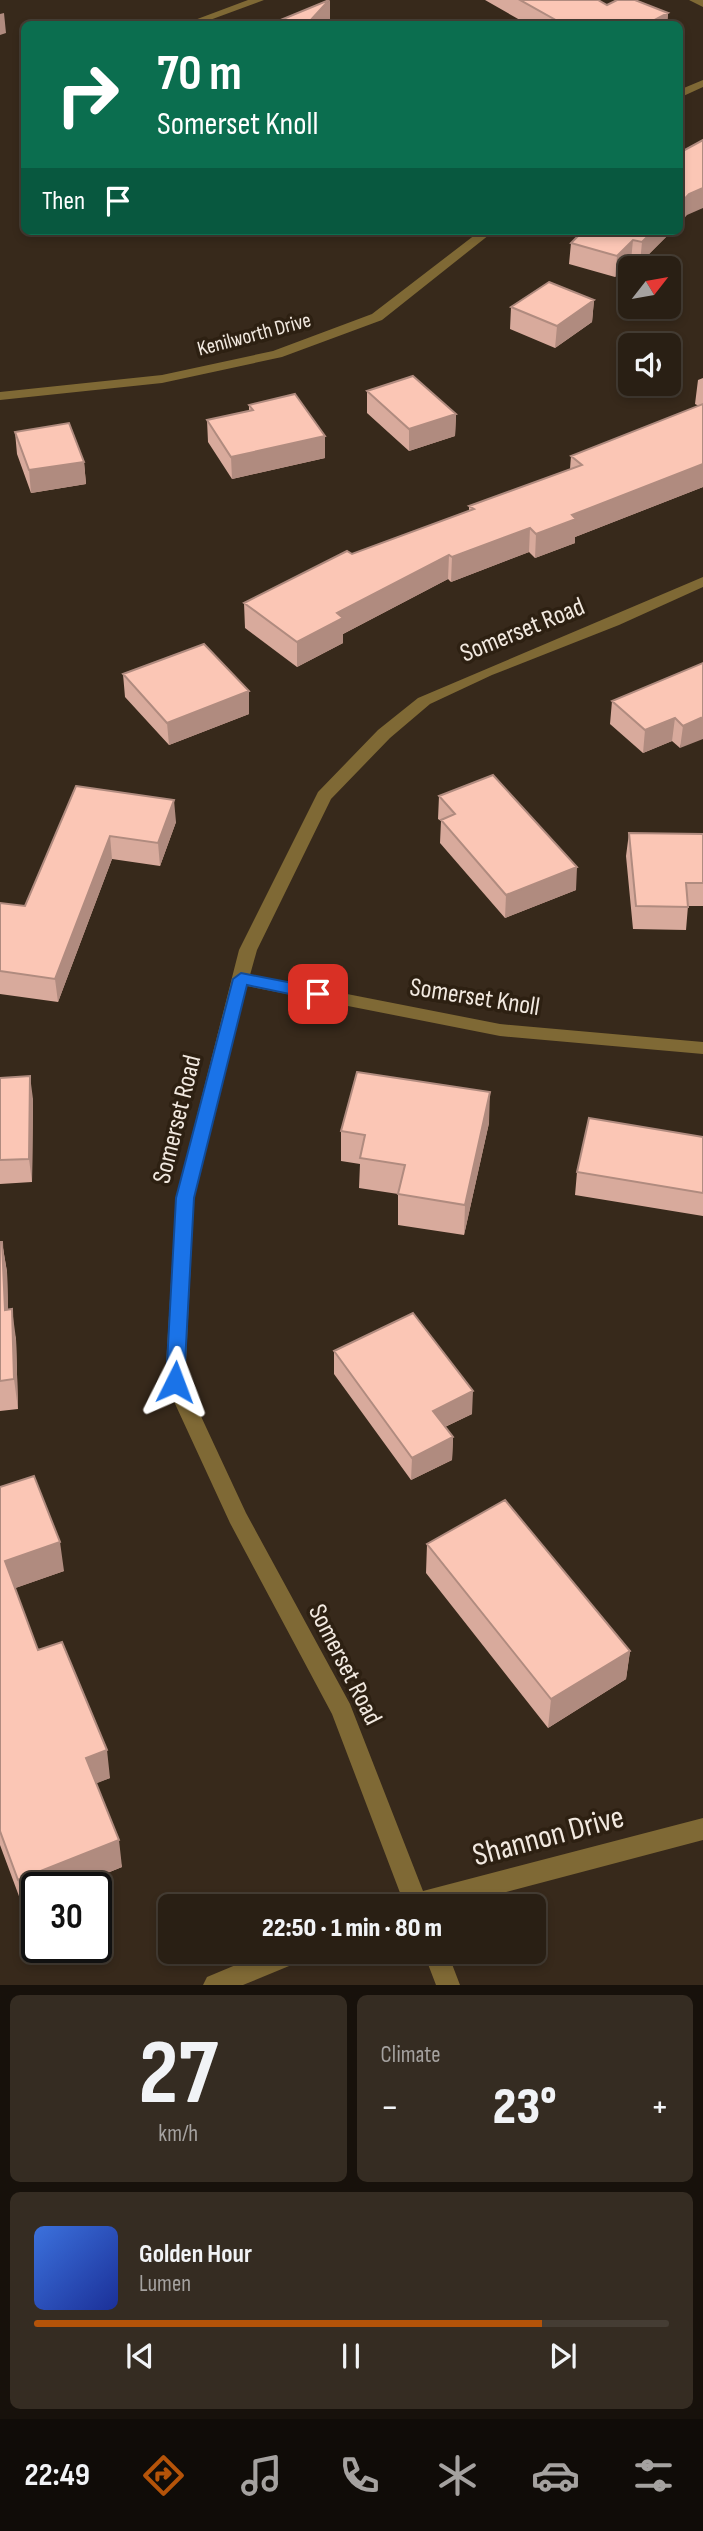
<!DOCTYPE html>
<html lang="en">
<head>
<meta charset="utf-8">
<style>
	:root { --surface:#291f14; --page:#352c22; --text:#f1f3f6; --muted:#a5a2a0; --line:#453d34; --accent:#b45309 }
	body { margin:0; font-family:"Sofia Sans Condensed",sans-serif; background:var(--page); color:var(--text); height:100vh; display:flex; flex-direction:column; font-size:26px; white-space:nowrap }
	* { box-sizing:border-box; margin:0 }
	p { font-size:23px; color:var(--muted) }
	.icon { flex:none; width:38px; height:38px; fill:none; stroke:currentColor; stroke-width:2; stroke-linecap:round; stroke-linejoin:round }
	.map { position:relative; height:1985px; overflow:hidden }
	.details { display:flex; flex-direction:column; gap:10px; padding:10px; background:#17110b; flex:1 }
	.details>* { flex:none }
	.hud { position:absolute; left:21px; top:21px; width:662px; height:214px; border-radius:10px; box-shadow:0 4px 10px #0003,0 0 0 2px var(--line); background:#0b6e4f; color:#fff; overflow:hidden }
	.needle { width:46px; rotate:59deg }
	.tools { position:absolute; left:618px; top:256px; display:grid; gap:14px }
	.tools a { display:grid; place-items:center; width:63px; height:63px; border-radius:10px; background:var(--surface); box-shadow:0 4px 10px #0003,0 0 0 2px var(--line); font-size:35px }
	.speed { position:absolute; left:21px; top:1872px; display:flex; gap:14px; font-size:35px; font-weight:700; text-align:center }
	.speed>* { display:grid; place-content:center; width:91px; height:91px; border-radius:50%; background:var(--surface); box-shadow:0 4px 10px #0003,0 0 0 2px var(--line); line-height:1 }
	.speed .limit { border:4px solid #111; border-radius:10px; background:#fff; color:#111 }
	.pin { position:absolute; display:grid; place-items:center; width:60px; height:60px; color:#fff; margin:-30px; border-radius:14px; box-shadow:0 4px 10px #0006 }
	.me { position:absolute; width:77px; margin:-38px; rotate:3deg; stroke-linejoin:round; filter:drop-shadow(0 0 5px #0008) }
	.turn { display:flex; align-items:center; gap:24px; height:147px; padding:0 21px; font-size:32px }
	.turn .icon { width:91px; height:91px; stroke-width:2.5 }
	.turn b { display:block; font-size:49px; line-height:60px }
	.then { display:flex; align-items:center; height:66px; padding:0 21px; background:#0003; gap:14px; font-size:26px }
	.big { font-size:52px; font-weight:800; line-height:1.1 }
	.details .tile { flex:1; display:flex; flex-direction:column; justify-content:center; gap:10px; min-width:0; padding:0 24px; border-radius:10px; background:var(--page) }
	.details .dial { align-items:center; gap:0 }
	.dial b { font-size:91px; line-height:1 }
	.song { display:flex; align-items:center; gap:21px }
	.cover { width:84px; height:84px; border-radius:10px; background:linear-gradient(135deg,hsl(220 70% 55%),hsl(230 70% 35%)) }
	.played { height:7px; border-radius:4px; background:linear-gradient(90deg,var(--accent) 80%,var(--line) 80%) }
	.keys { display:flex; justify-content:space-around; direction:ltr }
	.heat { display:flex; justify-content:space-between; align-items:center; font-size:38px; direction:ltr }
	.details .tiles { flex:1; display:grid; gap:10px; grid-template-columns:1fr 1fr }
	.tile:last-child { grid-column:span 2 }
	.trip { position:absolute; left:158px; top:1894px; width:388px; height:70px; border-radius:10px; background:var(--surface); box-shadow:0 4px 10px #0003,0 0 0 2px var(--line); font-weight:800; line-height:70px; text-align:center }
	.tabs { display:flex; height:112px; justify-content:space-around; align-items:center; background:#100c08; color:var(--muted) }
	.tabs .icon { width:49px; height:49px }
	.tabs .selected { color:var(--accent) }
	.tabs b { font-size:32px; color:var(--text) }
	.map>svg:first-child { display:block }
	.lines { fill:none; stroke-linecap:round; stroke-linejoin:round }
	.minor { fill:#7f6935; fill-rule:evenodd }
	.wall { fill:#d8aa9c }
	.shaded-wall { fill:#b08b7f }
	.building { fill:#fbc6b5; stroke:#b08b7f; stroke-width:2 }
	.route { fill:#1a73e8; stroke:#114b97; stroke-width:2 }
	.labels { text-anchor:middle; stroke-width:7; stroke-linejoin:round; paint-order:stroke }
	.far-street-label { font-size:21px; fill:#f2e9e0; stroke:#2d2012 }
	.street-label { font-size:26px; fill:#f2e9e0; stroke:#2d2012 }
	.near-street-label { font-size:32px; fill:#f2e9e0; stroke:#2d2012 }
</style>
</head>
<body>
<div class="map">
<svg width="703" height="1985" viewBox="0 0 703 1985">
	<rect width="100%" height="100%" fill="#37291b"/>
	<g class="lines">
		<!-- minor -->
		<path class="minor" d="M 248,0 L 264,0 L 199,24 L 184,24 Z
			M 689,0 L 703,0 L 703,7 Z
			M 703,80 L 703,87 L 679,98 L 679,90 Z
			M 480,231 L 494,231 L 382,320 L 282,357 L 162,383 L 0,400 L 0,392 L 162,375 L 273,351 L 372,314 Z
			M 703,577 L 703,587 L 619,625 L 492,675 L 430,704 L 390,738 L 331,799 L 257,950 L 250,975 L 500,1024 L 703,1042 L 703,1054 L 500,1036 L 247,986 L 194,1198 L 185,1382 L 246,1513 L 350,1704 L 423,1891 L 703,1818 L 703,1840 L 453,1906 L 398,1906 L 402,1898 L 332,1714 L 230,1523 L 165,1382 L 176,1198 L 239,950 L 318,792 L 378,730 L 418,698 Z
			M 269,1951 L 310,1951 L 306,1959 L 243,1985 L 203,1985 L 207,1977 Z
			M 423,1951 L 447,1951 L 460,1985 L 436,1985 Z"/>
	</g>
	<!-- wall -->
	<path class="wall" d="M 485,0 L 598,0 L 607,5 L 668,13 L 667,24 L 527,24 Z
		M 583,231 L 672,231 L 640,263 L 631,261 L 615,277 L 569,264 L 571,243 Z
		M 594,300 L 592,322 L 555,348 L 510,329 L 511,307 Z
		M 703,378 L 703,487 L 575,537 L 575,543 L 535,558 L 529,552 L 451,582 L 448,579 L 343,634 L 343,643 L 297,667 L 245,628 L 244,603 L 352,554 L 469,511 L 469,506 L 570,469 L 571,456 L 699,406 L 695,404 L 698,380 Z
		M 367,391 L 456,414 L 455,436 L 409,451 L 367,413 Z
		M 249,405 L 325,458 L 232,479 L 208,442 L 207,420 L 249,411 Z
		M 15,432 L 84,462 L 86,484 L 31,493 L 17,454 Z
		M 703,663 L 680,748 L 672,741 L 643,753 L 610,724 L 612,701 Z
		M 123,674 L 249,714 L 169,745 L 125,697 Z
		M 76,786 L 176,822 L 160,866 L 112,859 L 58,1002 L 0,994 L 0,903 L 25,906 Z
		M 439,796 L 576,890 L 505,918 L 440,843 L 441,821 L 438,819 Z
		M 629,833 L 703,834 L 703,906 L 688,906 L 686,930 L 633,929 L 626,856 Z
		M 0,1078 L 33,1099 L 32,1182 L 0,1184 Z
		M 489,1123 L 464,1235 L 398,1225 L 398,1194 L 359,1188 L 360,1164 L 341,1161 L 341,1131 Z
		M 703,1137 L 703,1216 L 575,1195 L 577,1172 Z
		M 0,1242 L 2,1242 L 7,1272 L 8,1310 L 16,1339 L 18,1409 L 0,1411 Z
		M 334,1351 L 472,1414 L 445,1427 L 453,1437 L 452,1460 L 411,1480 L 334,1374 Z
		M 0,1487 L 64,1571 L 15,1588 L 38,1650 L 110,1778 L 96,1783 L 122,1867 L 70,1888 L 37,1888 L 23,1907 L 0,1845 Z
		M 427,1544 L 630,1651 L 626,1679 L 548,1728 L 426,1573 Z"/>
	<!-- shaded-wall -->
	<path class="shaded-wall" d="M 330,0 L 330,19 L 325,24 L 310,24 L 310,21 Z
		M 4,13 L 6,33 L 0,35 L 0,14 Z
		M 668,13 L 667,24 L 647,24 Z
		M 703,188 L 703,208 L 687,215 L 679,224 L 679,205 L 689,194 Z
		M 653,231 L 672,231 L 640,263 L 642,242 Z
		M 633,240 L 631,261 L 615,277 L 617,256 Z
		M 594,300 L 592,322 L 555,348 L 557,326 Z
		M 456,414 L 455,436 L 409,451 L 409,429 Z
		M 325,436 L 325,458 L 232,479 L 231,457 Z
		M 84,462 L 86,484 L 31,493 L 29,470 Z
		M 703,464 L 703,487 L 575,537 L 575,543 L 535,558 L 536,534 L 572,515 Z
		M 530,528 L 529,552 L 451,582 L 452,557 Z
		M 449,555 L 448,579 L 343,634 L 343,643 L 297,667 L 297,642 L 337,613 Z
		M 249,691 L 249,714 L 169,745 L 167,723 Z
		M 703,717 L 703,739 L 680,748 L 683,726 Z
		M 675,718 L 672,741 L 643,753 L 645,730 Z
		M 174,800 L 176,822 L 160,866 L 158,843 Z
		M 110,836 L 112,859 L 58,1002 L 55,979 Z
		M 577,867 L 576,890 L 505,918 L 506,895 Z
		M 30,1076 L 33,1099 L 32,1182 L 29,1159 Z
		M 490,1092 L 489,1123 L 464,1235 L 465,1205 Z
		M 2,1242 L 7,1272 L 9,1340 L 5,1310 Z
		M 12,1309 L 16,1339 L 18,1409 L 14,1379 Z
		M 473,1391 L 472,1414 L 432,1433 L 433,1411 Z
		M 453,1437 L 452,1460 L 411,1480 L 412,1458 Z
		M 60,1542 L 64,1571 L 10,1590 L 5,1561 Z
		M 630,1651 L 626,1679 L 548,1728 L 551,1699 Z
		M 107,1750 L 110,1778 L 90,1786 L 86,1758 Z
		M 119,1840 L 122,1867 L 70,1888 L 37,1888 L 37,1902 L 23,1907 L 18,1880 Z"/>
	<!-- building -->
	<path class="building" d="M 329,0 L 310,21 L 317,24 L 271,24 Z
		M 520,0 L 598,0 L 607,5 L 617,0 L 635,0 L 668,13 L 647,24 L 563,24 Z
		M 703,140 L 703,188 L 689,194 L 679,205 L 679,153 Z
		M 583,231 L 653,231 L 642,242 L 633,240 L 617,256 L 571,243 Z
		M 549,282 L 594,300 L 557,326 L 511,307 Z
		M 413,376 L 456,414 L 409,429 L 367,391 Z
		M 295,394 L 325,436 L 231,457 L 207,420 L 253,410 L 249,405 Z
		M 703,404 L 703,464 L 572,515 L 576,519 L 536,534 L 530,528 L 452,557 L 449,555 L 337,613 L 343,618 L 297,642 L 244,603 L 347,551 L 352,554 L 474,509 L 469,506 L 582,465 L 571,456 Z
		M 69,423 L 84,462 L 29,470 L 15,432 Z
		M 204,644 L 249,691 L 167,723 L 123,674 Z
		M 703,663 L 703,717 L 683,726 L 675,718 L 645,730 L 612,701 Z
		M 493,775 L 577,867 L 506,895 L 441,820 L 455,814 L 439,796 Z
		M 76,786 L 174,800 L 158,843 L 110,836 L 55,979 L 0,971 L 0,903 L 25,906 Z
		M 629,833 L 703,834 L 703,883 L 686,883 L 688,907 L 636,906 Z
		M 357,1072 L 490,1092 L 465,1205 L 398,1194 L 405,1165 L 360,1158 L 365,1135 L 341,1131 Z
		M 30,1076 L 29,1159 L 0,1160 L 0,1078 Z
		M 589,1118 L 703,1137 L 703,1193 L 577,1172 Z
		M 0,1242 L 2,1242 L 5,1310 L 12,1309 L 14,1379 L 0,1381 Z
		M 413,1313 L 473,1391 L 433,1411 L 453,1437 L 412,1458 L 334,1351 Z
		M 34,1476 L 60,1542 L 5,1561 L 38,1650 L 62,1642 L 107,1750 L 86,1758 L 119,1840 L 18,1880 L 0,1831 L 0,1487 Z
		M 505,1500 L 630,1651 L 551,1699 L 427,1544 Z"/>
	<!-- route -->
	<path class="route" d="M 241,973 L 318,988 L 326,994 L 318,1000 L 247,985 L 194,1198 L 184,1382 L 182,1387 L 175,1389 L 169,1387 L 166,1382 L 176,1198 L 233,979 Z"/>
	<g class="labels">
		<!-- far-street labels -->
		<g class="far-street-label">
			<text transform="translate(254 334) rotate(-15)" y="7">Kenilworth Drive</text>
		</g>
		<!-- street labels -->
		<g class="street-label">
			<text transform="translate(522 629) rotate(-22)" y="9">Somerset Road</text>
			<text transform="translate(475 996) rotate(9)" y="9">Somerset Knoll</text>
			<text transform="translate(176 1119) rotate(-76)" y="9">Somerset Road</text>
			<text transform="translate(346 1664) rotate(63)" y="9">Somerset Road</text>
		</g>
		<!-- near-street labels -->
		<g class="near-street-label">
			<text transform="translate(548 1835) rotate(-15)" y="11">Shannon Drive</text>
		</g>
	</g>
</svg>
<div class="tools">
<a><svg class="needle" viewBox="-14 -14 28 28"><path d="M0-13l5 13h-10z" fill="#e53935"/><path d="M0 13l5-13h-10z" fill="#a5a2a0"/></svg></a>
<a><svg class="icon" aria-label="sound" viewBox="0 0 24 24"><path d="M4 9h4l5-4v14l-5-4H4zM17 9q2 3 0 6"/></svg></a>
</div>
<div class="speed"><div class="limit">30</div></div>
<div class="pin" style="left:318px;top:994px;background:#d93025"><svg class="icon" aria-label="arrive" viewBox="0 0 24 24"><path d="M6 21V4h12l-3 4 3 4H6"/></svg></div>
<svg class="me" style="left:175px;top:1382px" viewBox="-20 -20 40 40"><path d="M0-17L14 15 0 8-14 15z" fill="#1a73e8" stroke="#fff" stroke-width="4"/></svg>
<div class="trip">22:50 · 1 min · 80 m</div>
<div class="hud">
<div class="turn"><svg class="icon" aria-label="right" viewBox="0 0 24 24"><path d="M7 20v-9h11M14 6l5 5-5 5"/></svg><div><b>70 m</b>Somerset Knoll</div></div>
<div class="then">Then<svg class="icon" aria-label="arrive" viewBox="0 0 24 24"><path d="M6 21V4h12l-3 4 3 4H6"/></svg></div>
</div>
</div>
<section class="details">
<div class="tiles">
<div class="tile dial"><b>27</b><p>km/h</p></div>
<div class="tile"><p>Climate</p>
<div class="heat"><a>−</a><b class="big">23°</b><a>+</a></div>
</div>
<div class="tile">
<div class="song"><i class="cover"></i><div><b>Golden Hour</b><p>Lumen</p></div></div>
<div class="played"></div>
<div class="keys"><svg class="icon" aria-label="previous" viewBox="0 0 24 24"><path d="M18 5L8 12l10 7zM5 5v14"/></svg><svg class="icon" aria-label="pause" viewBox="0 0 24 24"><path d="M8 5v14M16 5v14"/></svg><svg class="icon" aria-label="next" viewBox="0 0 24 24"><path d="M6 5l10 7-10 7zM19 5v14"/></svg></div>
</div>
</div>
</section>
<nav class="tabs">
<b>22:49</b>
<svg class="icon selected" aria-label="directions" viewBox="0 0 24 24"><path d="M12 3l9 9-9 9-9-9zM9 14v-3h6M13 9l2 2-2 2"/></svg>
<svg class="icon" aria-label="music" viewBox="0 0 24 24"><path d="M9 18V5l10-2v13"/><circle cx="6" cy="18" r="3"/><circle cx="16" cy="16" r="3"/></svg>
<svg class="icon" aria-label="phone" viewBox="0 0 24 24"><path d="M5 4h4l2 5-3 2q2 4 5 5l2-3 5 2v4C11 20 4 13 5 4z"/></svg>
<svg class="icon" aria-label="climate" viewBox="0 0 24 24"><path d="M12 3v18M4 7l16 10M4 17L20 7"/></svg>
<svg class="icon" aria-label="car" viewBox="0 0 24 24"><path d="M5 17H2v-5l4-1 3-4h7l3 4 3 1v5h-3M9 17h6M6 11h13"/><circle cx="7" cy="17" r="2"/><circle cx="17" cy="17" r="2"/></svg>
<svg class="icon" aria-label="filters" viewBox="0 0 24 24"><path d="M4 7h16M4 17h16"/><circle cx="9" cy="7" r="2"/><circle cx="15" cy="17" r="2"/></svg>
</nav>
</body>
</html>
